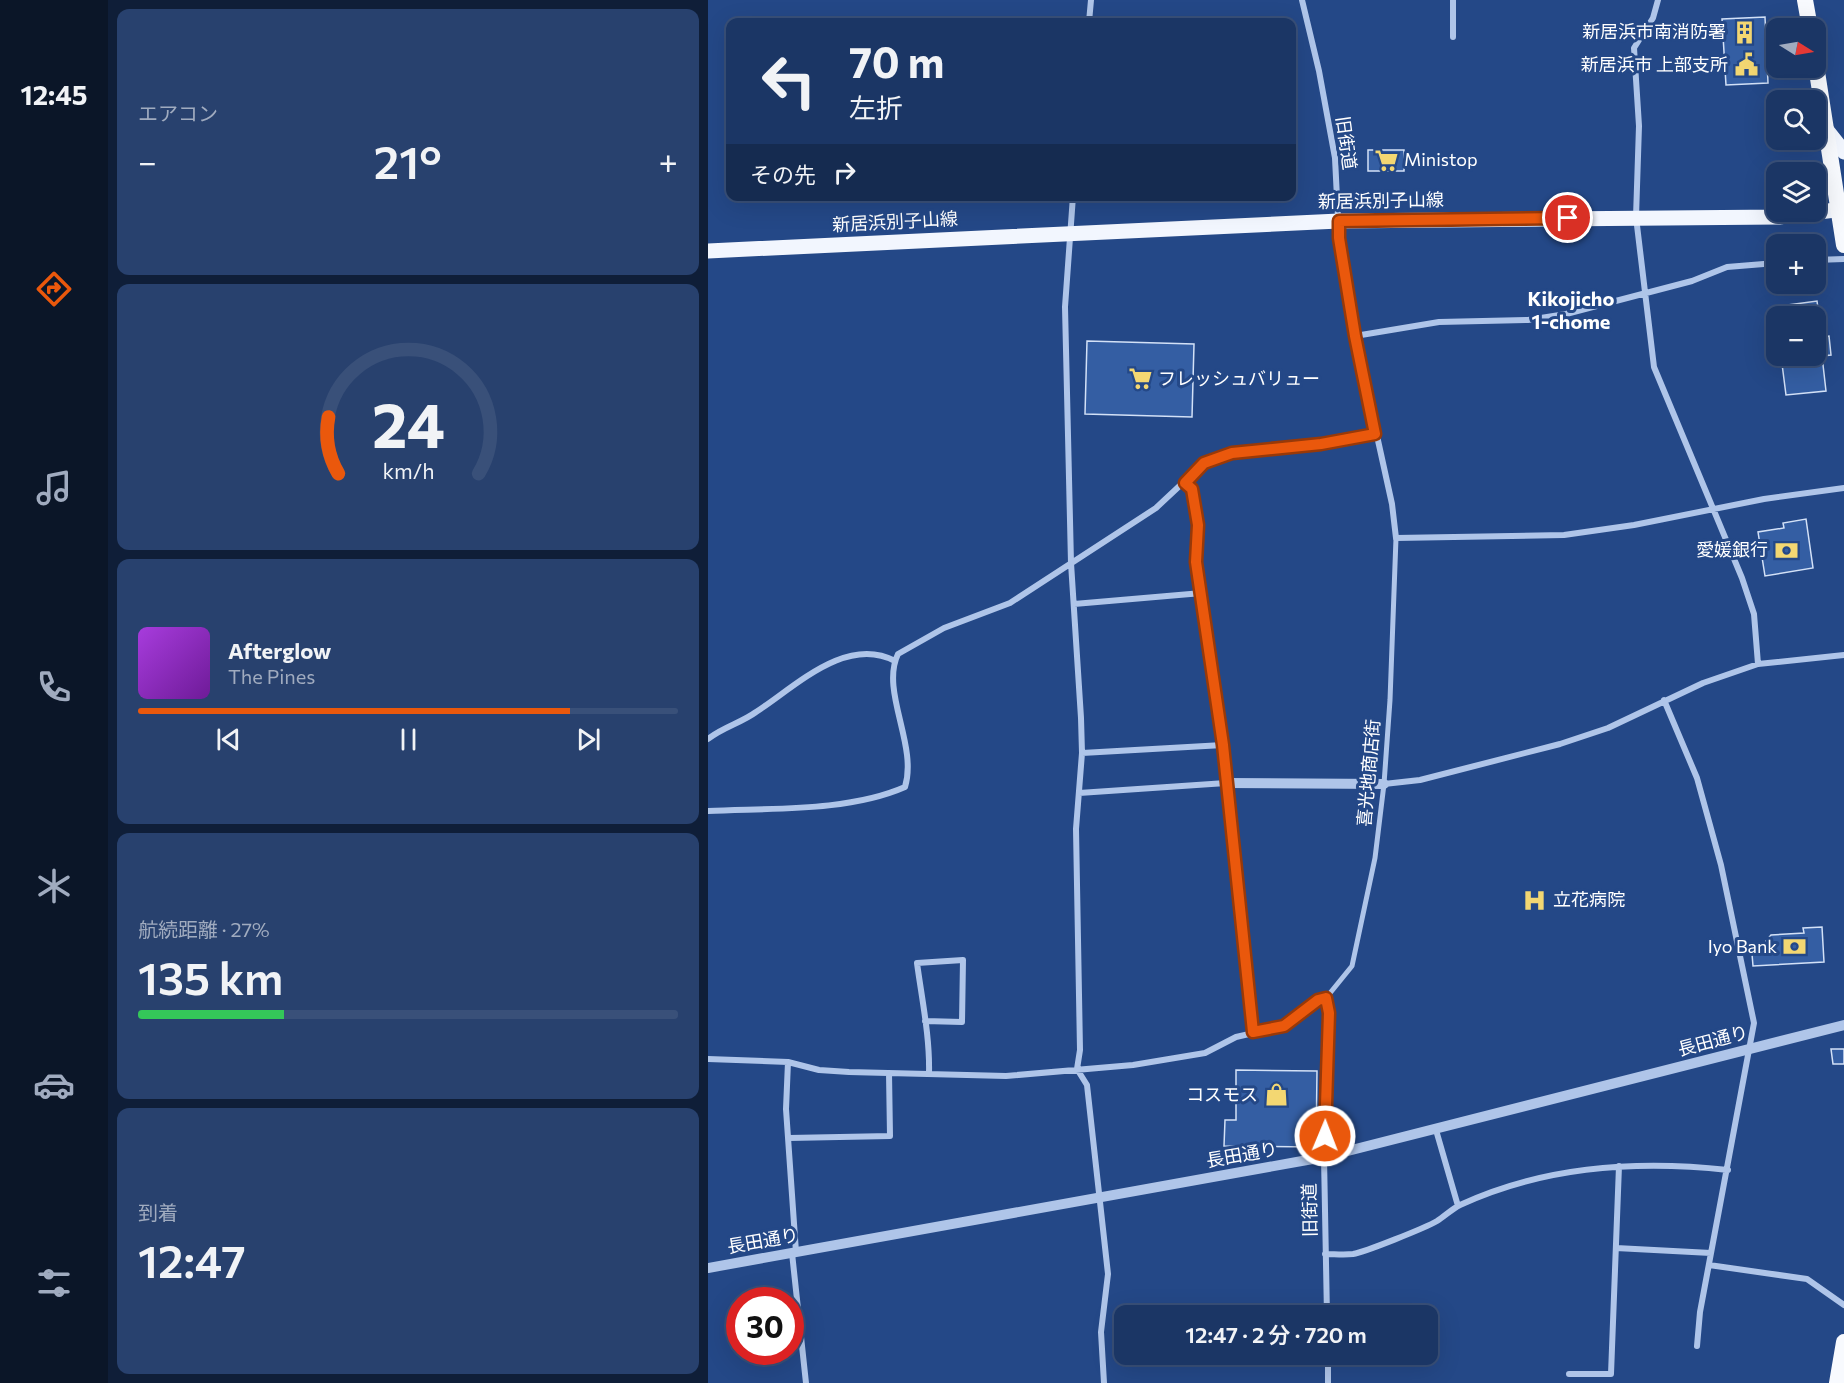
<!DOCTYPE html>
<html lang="ja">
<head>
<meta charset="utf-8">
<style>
	:root { --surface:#1b3665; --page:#28416e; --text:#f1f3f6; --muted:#a0abbf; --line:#395079; --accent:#ea580c }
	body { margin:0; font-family:Commissioner,"Noto Sans JP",sans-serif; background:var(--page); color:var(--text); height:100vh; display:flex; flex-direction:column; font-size:22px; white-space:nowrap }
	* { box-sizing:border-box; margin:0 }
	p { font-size:20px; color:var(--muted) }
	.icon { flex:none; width:33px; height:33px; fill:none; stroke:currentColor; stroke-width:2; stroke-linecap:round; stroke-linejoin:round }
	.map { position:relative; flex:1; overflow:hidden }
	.side { display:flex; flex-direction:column; gap:9px; padding:9px; background:#0f1e38; width:600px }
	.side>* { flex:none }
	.banner { position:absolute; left:18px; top:18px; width:570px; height:183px; border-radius:12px; box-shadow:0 6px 24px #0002,0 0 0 2px var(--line); background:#1b3665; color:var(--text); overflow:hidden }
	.needle { width:39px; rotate:101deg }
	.tools { position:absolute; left:1058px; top:18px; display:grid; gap:12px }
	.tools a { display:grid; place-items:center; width:60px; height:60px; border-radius:12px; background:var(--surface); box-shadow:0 6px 24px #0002,0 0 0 2px var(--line); font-size:30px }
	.speed { position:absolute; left:18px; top:1287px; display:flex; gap:12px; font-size:30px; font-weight:700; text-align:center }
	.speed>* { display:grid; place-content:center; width:78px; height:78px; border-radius:50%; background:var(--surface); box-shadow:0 6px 24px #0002,0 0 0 2px var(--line); line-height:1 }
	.speed .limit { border:9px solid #d22; background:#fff; color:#111 }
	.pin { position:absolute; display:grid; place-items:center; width:51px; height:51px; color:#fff; margin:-26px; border:3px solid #fff; border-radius:50%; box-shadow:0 2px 6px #0007 }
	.me { position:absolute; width:66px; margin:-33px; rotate:1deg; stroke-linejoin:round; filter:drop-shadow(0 0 4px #0008) }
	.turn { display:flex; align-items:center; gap:21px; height:126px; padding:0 24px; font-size:27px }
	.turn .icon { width:78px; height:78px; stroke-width:2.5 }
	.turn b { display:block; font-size:42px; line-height:51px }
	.then { display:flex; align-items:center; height:57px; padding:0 24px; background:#0003; gap:12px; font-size:22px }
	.big { font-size:45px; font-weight:600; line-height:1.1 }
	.side .tile { flex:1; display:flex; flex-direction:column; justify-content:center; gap:9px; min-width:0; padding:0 21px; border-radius:12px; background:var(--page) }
	.side .dial { align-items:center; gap:0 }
	.dial svg { height:156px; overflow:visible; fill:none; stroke:var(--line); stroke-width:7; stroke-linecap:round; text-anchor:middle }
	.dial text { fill:var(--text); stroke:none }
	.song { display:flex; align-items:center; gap:18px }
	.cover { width:72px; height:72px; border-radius:9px; background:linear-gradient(135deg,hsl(280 70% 55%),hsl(280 70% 35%)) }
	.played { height:6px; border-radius:3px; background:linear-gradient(90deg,var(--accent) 80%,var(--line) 80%) }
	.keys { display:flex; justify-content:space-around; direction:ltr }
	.heat { display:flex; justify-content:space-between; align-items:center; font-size:33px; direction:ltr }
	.charge { height:9px; border-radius:4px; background:linear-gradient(90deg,#34c759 27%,var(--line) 0) }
	.trip { position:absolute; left:406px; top:1305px; width:324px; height:60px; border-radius:12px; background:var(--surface); box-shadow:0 6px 24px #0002,0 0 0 2px var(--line); font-weight:600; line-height:60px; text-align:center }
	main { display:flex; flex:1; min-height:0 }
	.dock { display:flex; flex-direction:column; width:108px; justify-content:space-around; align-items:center; background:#0b1628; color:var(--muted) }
	.dock .icon { width:42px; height:42px }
	.dock .current { color:var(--accent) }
	.dock b { font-size:27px; color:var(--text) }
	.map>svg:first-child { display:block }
	.building { fill:#345ea3; stroke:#d3e1f7; stroke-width:1.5 }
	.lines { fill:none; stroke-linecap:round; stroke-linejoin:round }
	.pedestrian { stroke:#afc5e9; stroke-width:5 }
	.minor { stroke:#afc5e9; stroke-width:6 }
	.tertiary { stroke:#afc5e9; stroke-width:10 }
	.primary { stroke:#f2f6fe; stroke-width:15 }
	.trunk { stroke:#f8fafe; stroke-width:16 }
	.route-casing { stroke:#983908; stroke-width:15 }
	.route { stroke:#ea580c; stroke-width:10 }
	.labels { text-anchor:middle; stroke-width:6; stroke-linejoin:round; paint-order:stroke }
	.poi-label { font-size:18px; fill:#fff; stroke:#244887; text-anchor:end }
	.street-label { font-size:18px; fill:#fff; stroke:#244887 }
	.neighbourhood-label { font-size:20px; font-weight:bold; fill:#fff; stroke:#244887 }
</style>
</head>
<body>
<main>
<nav class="dock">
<b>12:45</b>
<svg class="icon current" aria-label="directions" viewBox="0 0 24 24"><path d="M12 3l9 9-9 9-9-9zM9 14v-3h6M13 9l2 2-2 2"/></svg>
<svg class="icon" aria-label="music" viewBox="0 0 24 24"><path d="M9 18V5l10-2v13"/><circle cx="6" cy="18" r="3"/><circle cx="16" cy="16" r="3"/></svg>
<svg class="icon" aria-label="phone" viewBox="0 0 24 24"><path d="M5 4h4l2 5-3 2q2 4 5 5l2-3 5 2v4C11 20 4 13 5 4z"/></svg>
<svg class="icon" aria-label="climate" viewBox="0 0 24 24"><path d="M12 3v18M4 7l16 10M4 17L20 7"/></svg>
<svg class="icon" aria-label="car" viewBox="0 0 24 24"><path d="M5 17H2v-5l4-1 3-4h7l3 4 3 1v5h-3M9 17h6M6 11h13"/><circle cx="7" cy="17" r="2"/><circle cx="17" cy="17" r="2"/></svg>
<svg class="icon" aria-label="filters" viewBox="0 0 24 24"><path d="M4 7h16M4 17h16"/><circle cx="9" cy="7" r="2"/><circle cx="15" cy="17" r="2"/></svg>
</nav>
<section class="side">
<div class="tile"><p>エアコン</p>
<div class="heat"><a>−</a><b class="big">21°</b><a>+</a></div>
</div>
<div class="tile dial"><svg viewBox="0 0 100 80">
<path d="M14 69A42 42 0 1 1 86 69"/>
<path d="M14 69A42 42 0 0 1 9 40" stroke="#ea580c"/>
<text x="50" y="56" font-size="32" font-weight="700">24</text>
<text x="50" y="72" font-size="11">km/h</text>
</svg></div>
<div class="tile">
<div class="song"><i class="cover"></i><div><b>Afterglow</b><p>The Pines</p></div></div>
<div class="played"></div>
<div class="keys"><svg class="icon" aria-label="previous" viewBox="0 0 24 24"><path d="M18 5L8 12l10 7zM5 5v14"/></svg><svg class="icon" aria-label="pause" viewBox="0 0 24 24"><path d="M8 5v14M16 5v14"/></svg><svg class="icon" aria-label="next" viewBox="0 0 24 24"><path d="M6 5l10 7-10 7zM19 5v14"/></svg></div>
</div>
<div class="tile"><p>航続距離 · 27%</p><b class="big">135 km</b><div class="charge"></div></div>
<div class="tile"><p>到着</p><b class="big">12:47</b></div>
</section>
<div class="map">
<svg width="1136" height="1383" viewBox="0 0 1136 1383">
	<rect width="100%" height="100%" fill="#244887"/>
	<!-- building -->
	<path class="building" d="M 1057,17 L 1060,83 L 1018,85 L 1014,19 Z
		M 660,150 L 696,150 L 696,171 L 660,171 Z
		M 1109,301 L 1111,316 L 1081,316 L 1080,305 Z
		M 1121,336 L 1123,355 L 1114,356 L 1118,391 L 1078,395 L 1073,356 L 1107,356 L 1107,338 Z
		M 379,341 L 486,344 L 484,417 L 377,414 Z
		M 1098,519 L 1105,568 L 1057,576 L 1050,532 L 1076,528 L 1075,523 Z
		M 1114,927 L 1116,962 L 1045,966 L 1044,954 L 1059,953 L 1058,941 L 1063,935 L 1096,933 L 1095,928 Z
		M 1123,1049 L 1136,1049 L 1136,1064 L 1125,1064 Z
		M 528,1070 L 609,1071 L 608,1147 L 516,1146 L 517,1120 L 528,1120 Z"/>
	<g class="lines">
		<!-- pedestrian -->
		<path class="pedestrian" d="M 618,998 L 644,966 L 667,858 L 676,784 L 682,700 L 688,538"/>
		<!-- minor -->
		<path class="minor" d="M 594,0 L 611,71 L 627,158 L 631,238 L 647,336 L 684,504 L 688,538 L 856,535 L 926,525 L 1056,499 L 1136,488
			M 745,0 L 745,37
			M 950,0 L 945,18 L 926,48 L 931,126 L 928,217 L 946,367 L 1034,578 L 1046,614 L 1050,664
			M 381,22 L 383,0
			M 365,196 L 357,307 L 363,563 L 373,718 L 374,753 L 368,829 L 372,1050 L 369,1069 L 379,1085 L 400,1274 L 393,1332 L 396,1383
			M 1107,260 L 1136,259
			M 647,336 L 731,322 L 820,320 L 858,314 L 984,281 L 1019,267 L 1068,263
			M 477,483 L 484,489 L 490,525 L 488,562 L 515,745 L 545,1032
			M 366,604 L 494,593
			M 956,700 L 989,778 L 1013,865 L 1046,1023 L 992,1312 L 989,1346
			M 0,739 C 15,727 33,723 48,712 C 87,687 138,635 187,661
			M 374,753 L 515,745
			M 676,784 L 712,780 L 852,744 L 900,728 L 995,683 L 1050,664 L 1136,655
			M 371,793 L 518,783
			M 0,811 C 62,808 140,812 197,787 C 210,745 172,691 190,654 L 236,628 L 302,603 L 448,508 L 496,463 L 524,453 L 613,444 L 667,434
			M 217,1021 L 254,1022 L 255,960 L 209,963 C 214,1000 222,1037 221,1074
			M 0,1059 L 80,1062 L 111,1070 L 141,1072 L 298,1076 L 425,1065 L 497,1053 L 528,1037 L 576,1026 L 610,1000 L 618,998 L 621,1013 L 616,1157 L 619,1316
			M 80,1062 L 78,1109 L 88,1252
			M 728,1130 L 750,1206
			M 81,1138 L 182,1136 L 181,1073
			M 908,1248 L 1003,1253
			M 84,1253 L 98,1383
			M 617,1254 C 626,1254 636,1255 645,1254 C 657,1252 717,1228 729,1221 C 737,1216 744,1209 752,1205 C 836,1166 929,1160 1020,1170
			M 1001,1265 L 1099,1279 L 1136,1305
			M 620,1354 L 620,1383
			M 861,1374 L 903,1374 L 911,1166"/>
		<!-- tertiary -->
		<path class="tertiary" d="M 518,783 L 676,784
			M 0,1268 L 616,1157 L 1136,1025"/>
		<!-- primary -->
		<path class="primary" d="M 1118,129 L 1136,152
			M 0,251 L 631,221 L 1071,217 L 1136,209"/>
		<!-- trunk -->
		<path class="trunk" d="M 1097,0 L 1102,28
			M 1107,59 L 1136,245
			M 1129,1383 L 1136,1342"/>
	</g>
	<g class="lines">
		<defs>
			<path id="route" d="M 617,1136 L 621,1013 L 618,998 L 610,1000 L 576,1026 L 545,1032 L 515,745 L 488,562 L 490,525 L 484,489 L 477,483 L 496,463 L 524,453 L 613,444 L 667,434 L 647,336 L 631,238 L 631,221 L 860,218"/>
		</defs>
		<!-- route casing -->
		<use href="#route" class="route-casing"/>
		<!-- route -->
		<use href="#route" class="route"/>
	</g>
	<!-- icons -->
	<defs>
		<symbol id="building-bare" viewBox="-9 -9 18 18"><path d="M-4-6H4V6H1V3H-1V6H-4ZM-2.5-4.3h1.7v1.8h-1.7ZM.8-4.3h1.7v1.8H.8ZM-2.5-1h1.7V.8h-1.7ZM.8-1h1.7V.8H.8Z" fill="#f3d772" stroke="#244887" stroke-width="2.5" paint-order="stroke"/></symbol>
		<symbol id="civic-bare" viewBox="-9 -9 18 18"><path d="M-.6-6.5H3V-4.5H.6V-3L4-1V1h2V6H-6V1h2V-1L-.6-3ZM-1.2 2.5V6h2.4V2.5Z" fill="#f3d772" stroke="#244887" stroke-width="2.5" paint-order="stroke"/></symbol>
		<symbol id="supermarket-bare" viewBox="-9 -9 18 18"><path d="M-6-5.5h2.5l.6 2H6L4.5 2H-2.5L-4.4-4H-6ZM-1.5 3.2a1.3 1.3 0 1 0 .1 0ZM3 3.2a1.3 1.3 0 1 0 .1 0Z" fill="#f3d772" stroke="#244887" stroke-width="2.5" paint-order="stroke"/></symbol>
		<symbol id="bank-bare" viewBox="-9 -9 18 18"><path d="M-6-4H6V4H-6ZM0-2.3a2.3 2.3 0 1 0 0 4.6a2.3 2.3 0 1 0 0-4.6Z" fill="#f3d772" stroke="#244887" stroke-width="2.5" paint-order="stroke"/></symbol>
		<symbol id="hospital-bare" viewBox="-9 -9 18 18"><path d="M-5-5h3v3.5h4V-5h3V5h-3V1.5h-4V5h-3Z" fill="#f3d772" stroke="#244887" stroke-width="2.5" paint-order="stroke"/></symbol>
		<symbol id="shop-bare" viewBox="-9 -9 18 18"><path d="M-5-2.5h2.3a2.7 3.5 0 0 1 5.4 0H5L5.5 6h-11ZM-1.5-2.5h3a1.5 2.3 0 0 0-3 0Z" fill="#f3d772" stroke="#244887" stroke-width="2.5" paint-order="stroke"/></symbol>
	</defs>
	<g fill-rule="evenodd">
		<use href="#building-bare" x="1020" y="16" width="33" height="33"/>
		<use href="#civic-bare" x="1022" y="48" width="33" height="33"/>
		<use href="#supermarket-bare" x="662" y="144" width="33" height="33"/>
		<use href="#supermarket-bare" x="416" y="362" width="33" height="33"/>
		<use href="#bank-bare" x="1062" y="534" width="33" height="33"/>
		<use href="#hospital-bare" x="810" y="884" width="33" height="33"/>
		<use href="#bank-bare" x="1070" y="930" width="33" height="33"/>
		<use href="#shop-bare" x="552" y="1078" width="33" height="33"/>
	</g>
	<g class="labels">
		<!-- poi labels -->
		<g class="poi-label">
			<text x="1018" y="38">新居浜市南消防署</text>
			<text x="1020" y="71">新居浜市 上部支所</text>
			<text x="696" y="166" text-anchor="start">Ministop</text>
			<text x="450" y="385" text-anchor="start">フレッシュバリュー</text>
			<text x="1060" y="556">愛媛銀行</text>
			<text x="845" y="906" text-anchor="start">立花病院</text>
			<text x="1069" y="953">Iyo Bank</text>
			<text x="550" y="1101">コスモス</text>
		</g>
		<!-- street labels -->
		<g class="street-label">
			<text transform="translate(638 143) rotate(82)" y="6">旧街道</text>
			<text transform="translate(673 201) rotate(-1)" y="6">新居浜別子山線</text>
			<text transform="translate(187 222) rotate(-3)" y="6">新居浜別子山線</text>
			<text transform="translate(661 773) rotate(-85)" y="6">喜光地商店街</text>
			<text transform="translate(1005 1041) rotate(-15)" y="6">長田通り</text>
			<text transform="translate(534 1155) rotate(-10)" y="6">長田通り</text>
			<text transform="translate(602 1210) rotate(-91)" y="6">旧街道</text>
			<text transform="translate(55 1241) rotate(-10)" y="6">長田通り</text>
		</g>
		<!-- neighbourhood labels -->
		<g class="neighbourhood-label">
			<text x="863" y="306">Kikojicho<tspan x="863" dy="23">1-chome</tspan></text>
		</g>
	</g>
</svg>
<div class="tools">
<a><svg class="needle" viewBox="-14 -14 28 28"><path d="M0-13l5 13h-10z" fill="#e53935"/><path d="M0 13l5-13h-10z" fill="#a0abbf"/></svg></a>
<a><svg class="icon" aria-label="search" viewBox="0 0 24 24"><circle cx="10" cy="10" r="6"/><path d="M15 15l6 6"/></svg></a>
<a><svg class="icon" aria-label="layers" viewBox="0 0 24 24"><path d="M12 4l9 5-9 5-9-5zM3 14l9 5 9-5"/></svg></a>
<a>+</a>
<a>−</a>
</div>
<div class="speed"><div class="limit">30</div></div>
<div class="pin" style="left:860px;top:218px;background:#d93025"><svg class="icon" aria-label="arrive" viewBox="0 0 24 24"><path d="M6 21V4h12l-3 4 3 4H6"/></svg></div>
<svg class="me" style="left:617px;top:1136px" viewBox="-20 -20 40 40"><circle r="17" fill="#ea580c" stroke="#fff" stroke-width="3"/><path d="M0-11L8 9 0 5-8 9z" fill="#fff"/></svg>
<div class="trip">12:47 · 2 分 · 720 m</div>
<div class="banner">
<div class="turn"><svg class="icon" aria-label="left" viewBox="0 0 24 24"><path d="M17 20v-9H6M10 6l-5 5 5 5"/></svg><div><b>70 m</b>左折</div></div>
<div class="then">その先<svg class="icon" aria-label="right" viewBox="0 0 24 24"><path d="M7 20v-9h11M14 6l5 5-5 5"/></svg></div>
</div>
</div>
</main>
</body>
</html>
